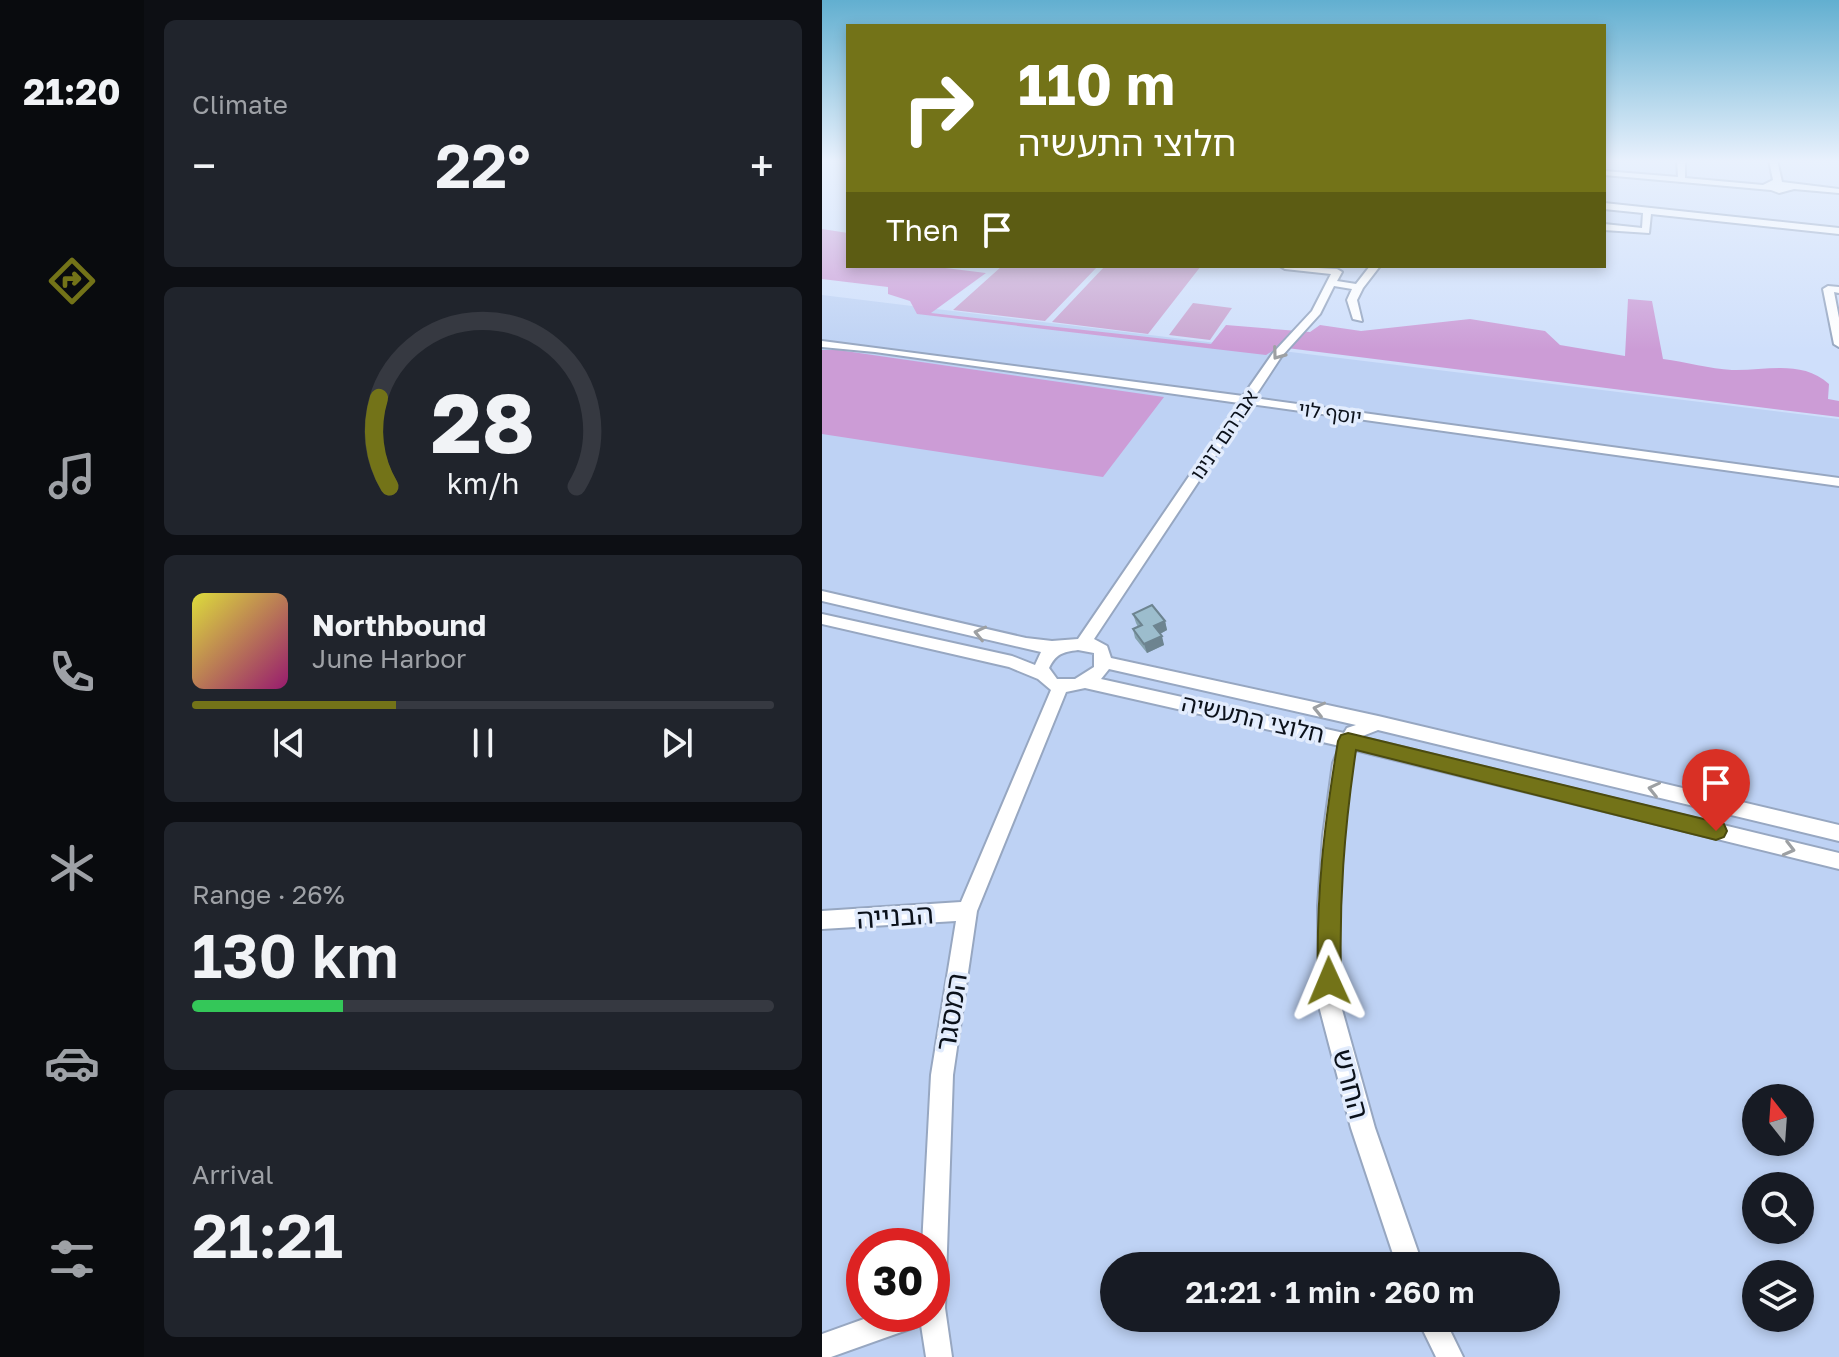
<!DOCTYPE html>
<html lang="en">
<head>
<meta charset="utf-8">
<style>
	:root { --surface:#171b24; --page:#20242c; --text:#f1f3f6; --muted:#9ea1a6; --line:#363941; --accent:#737318 }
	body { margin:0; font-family:"Golos Text","Noto Sans Hebrew",sans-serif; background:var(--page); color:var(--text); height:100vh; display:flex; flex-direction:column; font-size:30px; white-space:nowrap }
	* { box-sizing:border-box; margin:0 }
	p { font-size:26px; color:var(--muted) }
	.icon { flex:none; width:44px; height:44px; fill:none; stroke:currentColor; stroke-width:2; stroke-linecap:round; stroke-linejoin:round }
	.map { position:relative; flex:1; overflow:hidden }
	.side { display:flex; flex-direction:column; gap:20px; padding:20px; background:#0d0f14; width:678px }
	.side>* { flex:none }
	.banner { position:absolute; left:24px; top:24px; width:760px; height:244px; border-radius:0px; box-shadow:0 4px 12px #0003; background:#737318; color:#fff; overflow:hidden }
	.needle { width:52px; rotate:343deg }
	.controls { position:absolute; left:920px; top:1084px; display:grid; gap:16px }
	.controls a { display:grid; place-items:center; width:72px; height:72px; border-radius:50%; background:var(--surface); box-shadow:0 4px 12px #0003; font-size:40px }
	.speed { position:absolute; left:24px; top:1228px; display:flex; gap:16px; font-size:40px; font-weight:700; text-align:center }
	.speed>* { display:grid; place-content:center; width:104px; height:104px; border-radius:50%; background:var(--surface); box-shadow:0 4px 12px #0003; line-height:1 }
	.speed .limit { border:12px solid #d22; background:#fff; color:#111 }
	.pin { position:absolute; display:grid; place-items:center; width:68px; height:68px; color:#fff; margin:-82px -34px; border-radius:50% 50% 50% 0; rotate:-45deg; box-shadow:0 0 8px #0007 }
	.pin .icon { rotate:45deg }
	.me { position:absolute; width:88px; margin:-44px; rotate:359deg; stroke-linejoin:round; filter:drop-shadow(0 0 6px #0008) }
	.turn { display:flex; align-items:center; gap:28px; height:168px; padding:0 40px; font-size:36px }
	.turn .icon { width:104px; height:104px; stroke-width:2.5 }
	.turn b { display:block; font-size:56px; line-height:68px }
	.then { display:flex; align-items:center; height:76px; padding:0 40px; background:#0003; gap:16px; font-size:30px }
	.big { font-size:60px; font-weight:600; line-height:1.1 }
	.side .widget { flex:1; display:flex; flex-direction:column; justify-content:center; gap:12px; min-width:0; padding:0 28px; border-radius:12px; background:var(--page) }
	.side .dial { align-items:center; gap:0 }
	.dial svg { height:208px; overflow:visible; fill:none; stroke:var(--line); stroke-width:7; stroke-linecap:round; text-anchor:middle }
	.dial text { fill:var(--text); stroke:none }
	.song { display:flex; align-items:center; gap:24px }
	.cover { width:96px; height:96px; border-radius:12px; background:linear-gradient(135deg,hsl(60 70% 55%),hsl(320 70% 35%)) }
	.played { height:8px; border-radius:4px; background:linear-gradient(90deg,var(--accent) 35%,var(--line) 35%) }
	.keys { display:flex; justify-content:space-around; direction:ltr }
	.heat { display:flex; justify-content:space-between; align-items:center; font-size:44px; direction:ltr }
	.charge { height:12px; border-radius:6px; background:linear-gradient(90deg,#34c759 26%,var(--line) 0) }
	.trip { position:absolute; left:278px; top:1252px; width:460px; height:80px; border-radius:40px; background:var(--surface); box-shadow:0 4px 12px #0003; font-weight:600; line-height:80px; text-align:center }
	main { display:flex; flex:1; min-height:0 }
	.menu { display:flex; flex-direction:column; width:144px; justify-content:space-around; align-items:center; background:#090b0e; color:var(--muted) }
	.menu .icon { width:56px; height:56px }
	.menu .on { color:var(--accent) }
	.menu b { font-size:36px; color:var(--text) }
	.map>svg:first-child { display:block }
	.built { fill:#bed2f4; fill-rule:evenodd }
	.green { fill:#c9a4d0 }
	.forest { fill:#cc9cd6 }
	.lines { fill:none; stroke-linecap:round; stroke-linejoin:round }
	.minor-casing { stroke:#97a7c1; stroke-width:4 }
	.minor { fill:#fff; fill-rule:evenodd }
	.wall { fill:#86a3b0 }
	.shaded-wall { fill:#6d8490 }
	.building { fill:#9cbdcd; stroke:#6d8490; stroke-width:2 }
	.oneway { stroke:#9da0a3 }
	.route { fill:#737318; stroke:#4b4b10; stroke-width:2 }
	.labels { text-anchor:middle; stroke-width:7; stroke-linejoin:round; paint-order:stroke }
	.far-street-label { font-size:20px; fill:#0b111a; stroke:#e2ecfd }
	.street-label { font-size:24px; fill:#0b111a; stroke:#e2ecfd }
	.near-street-label { font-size:28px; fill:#0b111a; stroke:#e2ecfd }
</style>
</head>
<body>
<main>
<nav class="menu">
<b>21:20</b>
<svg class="icon on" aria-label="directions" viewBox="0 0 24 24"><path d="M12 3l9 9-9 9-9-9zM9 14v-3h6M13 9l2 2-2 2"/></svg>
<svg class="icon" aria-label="music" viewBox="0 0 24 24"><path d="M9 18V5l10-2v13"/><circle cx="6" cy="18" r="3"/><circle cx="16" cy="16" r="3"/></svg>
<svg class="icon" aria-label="phone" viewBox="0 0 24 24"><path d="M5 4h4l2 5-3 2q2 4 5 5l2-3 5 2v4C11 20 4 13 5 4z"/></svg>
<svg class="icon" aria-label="climate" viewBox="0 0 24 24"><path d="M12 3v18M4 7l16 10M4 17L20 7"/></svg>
<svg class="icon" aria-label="car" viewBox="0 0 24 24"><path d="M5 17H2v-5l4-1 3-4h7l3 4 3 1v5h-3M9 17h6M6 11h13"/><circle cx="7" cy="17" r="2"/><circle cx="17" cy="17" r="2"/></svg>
<svg class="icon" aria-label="filters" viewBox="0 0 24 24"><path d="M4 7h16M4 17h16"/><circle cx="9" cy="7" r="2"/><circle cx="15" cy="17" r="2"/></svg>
</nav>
<section class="side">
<div class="widget"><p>Climate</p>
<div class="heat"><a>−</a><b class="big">22°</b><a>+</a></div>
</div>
<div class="widget dial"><svg viewBox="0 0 100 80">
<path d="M14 69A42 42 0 1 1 86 69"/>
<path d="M14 69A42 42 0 0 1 10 35" stroke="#737318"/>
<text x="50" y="56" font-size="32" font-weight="700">28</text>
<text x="50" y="72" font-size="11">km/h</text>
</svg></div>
<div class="widget">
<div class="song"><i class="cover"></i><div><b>Northbound</b><p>June Harbor</p></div></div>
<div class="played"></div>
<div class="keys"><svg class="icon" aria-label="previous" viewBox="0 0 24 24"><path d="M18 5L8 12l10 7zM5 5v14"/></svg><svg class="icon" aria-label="pause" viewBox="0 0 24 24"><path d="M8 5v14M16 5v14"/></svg><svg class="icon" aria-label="next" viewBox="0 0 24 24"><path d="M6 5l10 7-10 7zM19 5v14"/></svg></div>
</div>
<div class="widget"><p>Range · 26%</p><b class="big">130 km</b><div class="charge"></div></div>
<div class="widget"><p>Arrival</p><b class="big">21:21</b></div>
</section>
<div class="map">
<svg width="1017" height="1357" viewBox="0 0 1017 1357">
	<rect width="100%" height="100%" fill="#cfdffb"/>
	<!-- built -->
	<path class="built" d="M 0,295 L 1017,419 L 1017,1357 L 0,1357 ZM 934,1098 L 978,1098 L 978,1142 L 934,1142 ZM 934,1186 L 978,1186 L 978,1230 L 934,1230 ZM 42,1246 L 110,1246 L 110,1314 L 42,1314 ZM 292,1266 L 724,1266 L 724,1318 L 292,1318 ZM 934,1274 L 978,1274 L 978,1318 L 934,1318 Z"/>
	<!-- green -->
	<path class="green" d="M 180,266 L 276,266 L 223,321 L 131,310 Z
		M 283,266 L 379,266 L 326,334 L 230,322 Z
		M 371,303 L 410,308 L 388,340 L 347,335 Z"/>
	<!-- forest -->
	<path class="forest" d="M 0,229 L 26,233 L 26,266 L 107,266 L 164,273 L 109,313 L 389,344 L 404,325 L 488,332 L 498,325 L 539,331 L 648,319 L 723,331 L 738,345 L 803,356 L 806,299 L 830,301 L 841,359 C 864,362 888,369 910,370 C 944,371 979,359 1007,384 L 1006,399 L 1017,401 L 1017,417 L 457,347 L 444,355 L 95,314 L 88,301 L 66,294 L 66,287 L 0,279 Z
		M 0,350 L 16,350 L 342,397 L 281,477 L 0,434 Z"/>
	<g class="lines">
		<defs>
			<path id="minor" d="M 855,160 L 863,160 L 863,178 L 941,185 L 951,180 L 947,160 L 955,160 L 960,182 L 1017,189 L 1017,193 L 972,189 L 957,193 L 949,190 L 782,175 L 782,171 L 856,177 Z
				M 782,203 L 1017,228 L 1017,234 L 829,214 L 827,233 L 782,230 L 782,224 L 820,228 L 821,213 L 782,209 Z
				M 458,266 L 515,269 L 520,272 L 515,281 L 534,284 L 548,266 L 558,266 L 541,288 L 535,300 L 540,321 L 531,319 L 525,300 L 530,289 L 512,286 L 498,314 L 459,357 L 432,398 L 1017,478 L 1017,486 L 428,404 L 272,639 L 285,646 L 289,658 L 556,716 L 1017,825 L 1017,841 L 556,730 L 538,737 L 1017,853 L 1017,869 L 533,750 L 529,763 L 519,836 L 516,906 L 519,1006 L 553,1128 L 601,1266 L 575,1266 L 529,1128 L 497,1006 L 496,906 L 501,836 L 511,763 L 518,746 L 263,688 L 244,692 L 155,911 L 131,1075 L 123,1308 L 130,1357 L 104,1357 L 99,1325 L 9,1357 L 0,1357 L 0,1334 L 56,1314 L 110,1314 L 110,1246 L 100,1246 L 109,1075 L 134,921 L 0,929 L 0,911 L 139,902 L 229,690 L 216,679 L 187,667 L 0,624 L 0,614 L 190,656 L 213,665 L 219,652 L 0,601 L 0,591 L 204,638 L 230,641 L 256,639 L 417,403 L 53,352 L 0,347 L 0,341 L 421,396 L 451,353 L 490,311 L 509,274 L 463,269 ZM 256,650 L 272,653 L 272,667 L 253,679 L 235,679 L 227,668 C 234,654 240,652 256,650 ZM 287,669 L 534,725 L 525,728 L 522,733 L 279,679 Z
				M 1006,286 L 1017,287 L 1017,293 L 1012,292 L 1017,318 L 1017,347 L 1012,344 L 1001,289 Z
				M 595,1318 L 622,1318 L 641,1357 L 614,1357 Z"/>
		</defs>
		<!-- minor casing -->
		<use href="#minor" class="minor-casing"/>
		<!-- minor -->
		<use href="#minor" class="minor"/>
	</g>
	<!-- wall -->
	<path class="wall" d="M 311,614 L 343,621 L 345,630 L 338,634 L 342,645 L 325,653 L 313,638 L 311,629 L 316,627 L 314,623 Z"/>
	<!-- shaded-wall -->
	<path class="shaded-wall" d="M 343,621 L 345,630 L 334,636 L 332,626 Z
		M 340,636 L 342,645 L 325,653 L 322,644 Z"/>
	<!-- building -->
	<path class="building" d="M 330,605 L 343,621 L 332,626 L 340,636 L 322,644 L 311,629 L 320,625 L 311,614 Z"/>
	<!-- one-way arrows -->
	<defs><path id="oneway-chevron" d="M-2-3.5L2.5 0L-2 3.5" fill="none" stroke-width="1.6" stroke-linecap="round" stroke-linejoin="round" transform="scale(2)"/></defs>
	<g class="oneway">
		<use href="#oneway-chevron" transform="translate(456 354) rotate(126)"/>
		<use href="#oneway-chevron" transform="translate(158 633) rotate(-167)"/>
		<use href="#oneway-chevron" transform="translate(497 709) rotate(-167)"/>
		<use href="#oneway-chevron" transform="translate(832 789) rotate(-167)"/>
		<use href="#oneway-chevron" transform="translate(967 849) rotate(14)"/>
	</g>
	<!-- sky -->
	<linearGradient id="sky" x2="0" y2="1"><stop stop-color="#62afd0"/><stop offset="0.46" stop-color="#e9f1fd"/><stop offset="1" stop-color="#e9f1fd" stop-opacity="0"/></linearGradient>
	<rect width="1017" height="350" fill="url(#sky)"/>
	<!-- route -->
	<path class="route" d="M 526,733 L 894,822 L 902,824 L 905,831 L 902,837 L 894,840 L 534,750 C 522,831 517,900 519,981 L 516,989 L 507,993 L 499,989 L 496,981 C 494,894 502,826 516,741 L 519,735 Z"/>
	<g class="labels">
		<!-- far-street labels -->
		<g class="far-street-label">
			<text transform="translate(508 413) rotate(8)" y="7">יוסף לוי</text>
			<text transform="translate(402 435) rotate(-56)" y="7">אברהם דנינו</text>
		</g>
		<!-- street labels -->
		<g class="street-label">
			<text transform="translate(431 719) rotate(13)" y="8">חלוצי התעשיה</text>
		</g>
		<!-- near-street labels -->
		<g class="near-street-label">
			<text transform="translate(73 916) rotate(-4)" y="10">הבנייה</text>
			<text transform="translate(129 1012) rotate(-81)" y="10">המסגר</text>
			<text transform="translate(529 1084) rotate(75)" y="10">החרש</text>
		</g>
	</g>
</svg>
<div class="controls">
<a><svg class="needle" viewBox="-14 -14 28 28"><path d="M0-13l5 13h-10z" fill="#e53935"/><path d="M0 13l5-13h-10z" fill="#9ea1a6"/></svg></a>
<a><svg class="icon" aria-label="search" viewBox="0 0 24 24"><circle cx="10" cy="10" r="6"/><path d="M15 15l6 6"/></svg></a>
<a><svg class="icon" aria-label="layers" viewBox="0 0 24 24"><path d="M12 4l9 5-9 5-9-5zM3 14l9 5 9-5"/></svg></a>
</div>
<div class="speed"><div class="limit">30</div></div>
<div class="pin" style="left:894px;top:831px;background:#d93025"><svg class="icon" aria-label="arrive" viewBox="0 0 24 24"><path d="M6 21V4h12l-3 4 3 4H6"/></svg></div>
<svg class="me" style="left:507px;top:981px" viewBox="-20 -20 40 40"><path d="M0-17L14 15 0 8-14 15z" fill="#737318" stroke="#fff" stroke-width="4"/></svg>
<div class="trip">21:21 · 1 min · 260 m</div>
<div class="banner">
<div class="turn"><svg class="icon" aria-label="right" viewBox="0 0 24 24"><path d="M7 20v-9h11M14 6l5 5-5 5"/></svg><div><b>110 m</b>חלוצי התעשיה</div></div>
<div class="then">Then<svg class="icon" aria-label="arrive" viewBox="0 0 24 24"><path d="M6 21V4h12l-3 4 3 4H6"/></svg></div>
</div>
</div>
</main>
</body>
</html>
